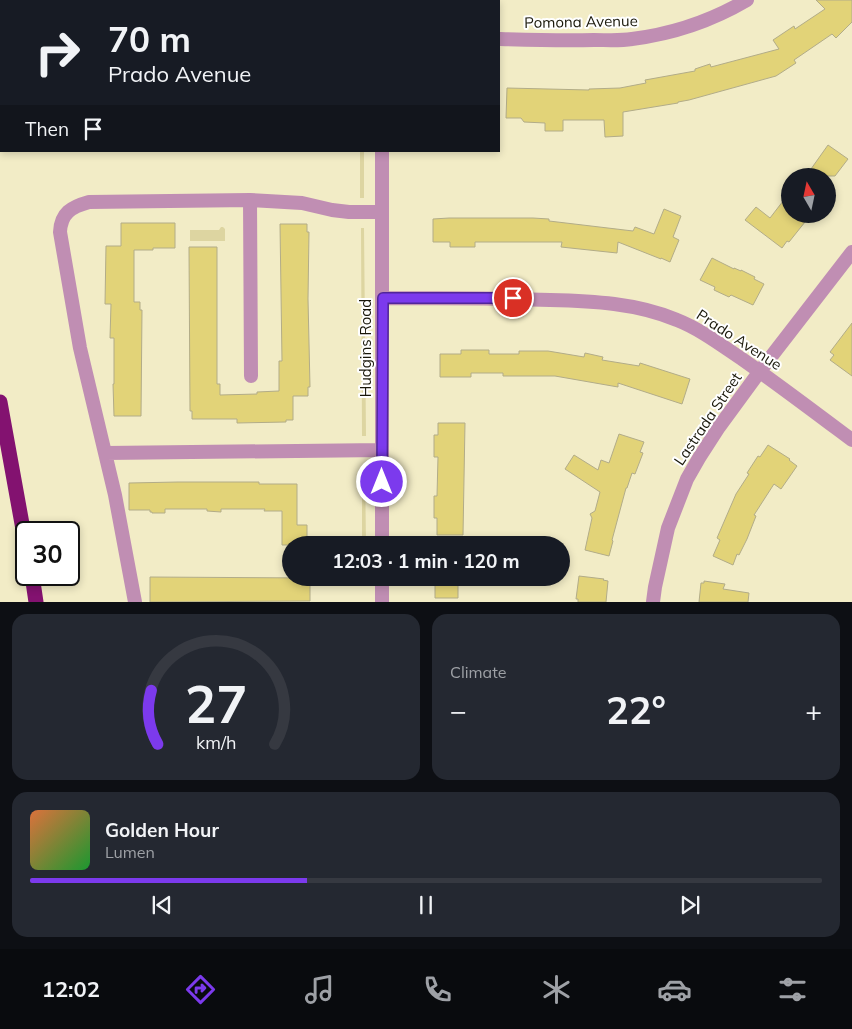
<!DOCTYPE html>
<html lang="en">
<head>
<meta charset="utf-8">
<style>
	:root { --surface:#171b24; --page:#242831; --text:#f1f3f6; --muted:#9ea1a6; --line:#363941; --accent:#7c3aed }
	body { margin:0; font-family:Mulish,sans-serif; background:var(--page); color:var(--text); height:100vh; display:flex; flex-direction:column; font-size:19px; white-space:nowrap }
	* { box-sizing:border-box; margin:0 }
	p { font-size:16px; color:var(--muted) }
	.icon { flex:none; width:28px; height:28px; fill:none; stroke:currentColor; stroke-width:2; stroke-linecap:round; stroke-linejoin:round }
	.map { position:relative; height:602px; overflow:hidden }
	.drawer { display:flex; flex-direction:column; gap:12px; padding:12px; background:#0d0f14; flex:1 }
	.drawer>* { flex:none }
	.top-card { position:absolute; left:0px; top:0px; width:500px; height:152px; box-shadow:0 2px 8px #0003; background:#171b24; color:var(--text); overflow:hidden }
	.needle { width:32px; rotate:351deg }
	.buttons { position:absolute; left:781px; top:168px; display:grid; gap:10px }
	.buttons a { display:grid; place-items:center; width:55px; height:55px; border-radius:50%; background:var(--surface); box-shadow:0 2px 8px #0003; font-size:25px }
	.speed { position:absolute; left:15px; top:521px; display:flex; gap:10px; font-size:25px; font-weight:700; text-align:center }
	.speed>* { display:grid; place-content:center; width:65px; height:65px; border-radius:50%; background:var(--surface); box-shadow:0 2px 8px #0003; line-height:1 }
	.speed .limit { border:2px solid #111; border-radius:8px; background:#fff; color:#111 }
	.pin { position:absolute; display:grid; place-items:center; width:42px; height:42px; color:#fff; margin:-21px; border:2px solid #fff; border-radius:50%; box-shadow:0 1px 5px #0007 }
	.me { position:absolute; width:55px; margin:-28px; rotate:0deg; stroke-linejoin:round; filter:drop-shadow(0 0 4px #0008) }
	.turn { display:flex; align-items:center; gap:18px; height:105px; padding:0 25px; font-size:22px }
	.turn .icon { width:65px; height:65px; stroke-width:2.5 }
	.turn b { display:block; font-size:35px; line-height:42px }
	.then { display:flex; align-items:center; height:48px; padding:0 25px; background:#0003; gap:10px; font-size:19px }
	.big { font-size:38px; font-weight:700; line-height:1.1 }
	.drawer .widget { flex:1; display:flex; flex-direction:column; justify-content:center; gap:8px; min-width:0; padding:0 18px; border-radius:15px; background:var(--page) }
	.drawer .dial { align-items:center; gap:0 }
	.dial svg { height:130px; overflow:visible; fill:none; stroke:var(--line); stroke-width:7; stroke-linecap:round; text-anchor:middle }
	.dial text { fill:var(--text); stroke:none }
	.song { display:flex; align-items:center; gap:15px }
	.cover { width:60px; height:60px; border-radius:8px; background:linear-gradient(135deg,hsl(20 70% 55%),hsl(130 70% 35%)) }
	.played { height:5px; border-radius:2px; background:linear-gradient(90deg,var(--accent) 35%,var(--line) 35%) }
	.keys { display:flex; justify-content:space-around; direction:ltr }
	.heat { display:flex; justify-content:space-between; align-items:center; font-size:28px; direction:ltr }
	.drawer .tiles { flex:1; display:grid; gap:12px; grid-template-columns:1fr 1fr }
	.widget:last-child { grid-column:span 2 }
	.trip { position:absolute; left:282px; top:536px; width:288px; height:50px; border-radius:25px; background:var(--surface); box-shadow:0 2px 8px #0003; font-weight:700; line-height:50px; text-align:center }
	.menu { display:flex; height:80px; justify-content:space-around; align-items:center; background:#090b0e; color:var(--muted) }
	.menu .icon { width:35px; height:35px }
	.menu .selected { color:var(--accent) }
	.menu b { font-size:22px; color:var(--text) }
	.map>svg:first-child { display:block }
	.green { fill:#ddd5a1 }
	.building { fill:#e2d378; stroke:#b2ac88 }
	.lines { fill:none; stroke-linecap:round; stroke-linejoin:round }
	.minor { stroke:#c08eb3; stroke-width:14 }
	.motorway { stroke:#831270; stroke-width:15 }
	.route-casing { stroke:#51269a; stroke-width:12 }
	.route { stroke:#7c3aed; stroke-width:9 }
	.labels { text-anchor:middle; stroke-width:4; stroke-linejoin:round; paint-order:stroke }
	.street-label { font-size:15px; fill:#191709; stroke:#fff }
</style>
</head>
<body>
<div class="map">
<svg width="852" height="602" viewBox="0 0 852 602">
	<rect width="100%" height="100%" fill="#f2ecc6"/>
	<!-- green -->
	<path class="green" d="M 360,151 L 364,151 L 364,198 L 360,198 Z
		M 221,227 L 223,227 L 225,229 L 225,241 L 190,241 L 190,230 L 219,230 Z
		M 361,228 L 364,228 L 366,436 L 362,436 Z
		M 362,465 L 365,465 L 366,545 L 362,545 Z"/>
	<!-- building -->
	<path class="building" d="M 816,0 L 852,0 L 852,22 L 836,38 L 832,34 L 794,60 L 796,63 L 776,76 L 689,100 L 678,102 L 678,103 L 623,112 L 623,136 L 605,137 L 604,120 L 563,120 L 563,131 L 545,131 L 545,123 L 524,122 L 521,118 L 506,118 L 507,88 L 589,90 L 589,89 L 620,88 L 646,83 L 645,80 L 695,71 L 695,69 L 710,64 L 711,67 L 779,49 L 773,40 L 794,26 L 795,29 L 825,9 Z
		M 828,145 L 848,159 L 835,176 L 806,176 Z
		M 790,192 L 790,214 L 809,214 L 803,221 L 805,222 L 789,242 L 787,241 L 782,248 L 745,220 L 756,207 L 770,218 Z
		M 664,209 L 681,216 L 673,237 L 679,240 L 670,262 L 661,258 L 661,259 L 618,242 L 617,253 L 561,247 L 562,242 L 475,242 L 475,247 L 450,247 L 450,242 L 433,242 L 433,219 L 449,218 L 533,218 L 549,219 L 549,221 L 633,231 L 635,227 L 654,234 Z
		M 121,223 L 175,223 L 175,248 L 153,248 L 153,250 L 134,250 L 134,302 L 140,302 L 140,310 L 142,310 L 141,416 L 114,416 L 113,384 L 114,384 L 114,338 L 110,338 L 111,304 L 105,304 L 106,246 L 121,246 Z
		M 280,224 L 307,224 L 307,232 L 309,232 L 308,299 L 310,387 L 308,387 L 308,396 L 293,396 L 293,420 L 286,420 L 286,422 L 237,423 L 237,419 L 192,419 L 192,411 L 190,411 L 189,247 L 217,247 L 217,384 L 220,384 L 220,395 L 257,394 L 257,392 L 279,391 L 279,361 L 282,361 Z
		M 712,258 L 734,269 L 734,268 L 741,271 L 741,270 L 755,277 L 754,279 L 764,284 L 753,305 L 731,295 L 729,297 L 714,290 L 715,287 L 700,280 Z
		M 852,323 L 852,376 L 830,360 L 834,355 L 830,352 Z
		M 461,350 L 489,350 L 489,354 L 519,354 L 519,351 L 548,351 L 584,357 L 585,353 L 603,357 L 602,360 L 639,366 L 640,363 L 690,379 L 682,404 L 618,383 L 618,387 L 555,376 L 503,376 L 503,373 L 471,373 L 471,377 L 440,377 L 440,354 L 461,354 Z
		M 438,423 L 465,423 L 463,535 L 437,535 L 437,518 L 434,518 L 434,496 L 437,496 L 438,457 L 434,457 L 434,435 L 438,435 Z
		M 619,434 L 644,442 L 640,452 L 643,453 L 635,474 L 632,473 L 627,488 L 626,488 L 612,540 L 613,541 L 609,556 L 585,550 L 592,518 L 590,514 L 595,511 L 600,492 L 565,469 L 574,455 L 598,470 L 601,460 L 609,463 Z
		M 768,445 L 790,459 L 789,460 L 797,466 L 781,489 L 774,484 L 754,515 L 756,516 L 747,539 L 739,555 L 737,554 L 733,565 L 713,556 L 720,540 L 717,538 L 736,494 L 749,474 L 747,473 L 758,456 L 760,457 Z
		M 178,482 L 259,482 L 259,484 L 297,484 L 297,525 L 307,525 L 307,545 L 282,545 L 282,511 L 264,511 L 265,509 L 221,509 L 221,512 L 207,511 L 207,509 L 165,509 L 165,513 L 152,513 L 152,512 L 150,512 L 150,510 L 129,510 L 129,483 Z
		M 579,576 L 604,579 L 603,580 L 608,581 L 606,602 L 578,602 L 578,599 L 576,599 Z
		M 150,577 L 307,578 L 307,582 L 310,583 L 310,601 L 150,602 Z
		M 435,578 L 458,578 L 458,598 L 435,598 Z
		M 704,581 L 725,584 L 723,589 L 749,593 L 748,602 L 699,602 L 701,583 L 704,583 Z"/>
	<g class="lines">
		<!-- minor -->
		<path class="minor" d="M 148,0 L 148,1
			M 383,1 L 383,0
			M 499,39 C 531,40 562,41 594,40 C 607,40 620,41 632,39 C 672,34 713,20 747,0
			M 382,151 L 382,545
			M 250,200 L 251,376
			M 383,298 C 438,298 494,298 550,300 C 592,301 637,303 677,320 C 700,329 721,345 742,359 C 779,385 816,413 852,440
			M 106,453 L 382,450
			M 382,578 L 382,602
			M 135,602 L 115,495 L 80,348 L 60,232 C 61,213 71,207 89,202 L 250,200 L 302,203 L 332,210 L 349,212 L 382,212
			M 653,602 L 655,587 L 668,528 L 687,479 L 699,458 L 719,427 L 760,371 L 852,252"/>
		<!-- motorway -->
		<path class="motorway" d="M 0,402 L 26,546
			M 32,575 L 36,602"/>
	</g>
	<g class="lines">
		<defs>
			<path id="route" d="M 382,482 L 383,298 L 513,298"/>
		</defs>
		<!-- route casing -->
		<use href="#route" class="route-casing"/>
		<!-- route -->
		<use href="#route" class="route"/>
	</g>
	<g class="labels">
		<!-- street labels -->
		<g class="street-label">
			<text transform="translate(581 22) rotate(-1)" y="5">Pomona Avenue</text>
			<text transform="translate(739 340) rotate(33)" y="5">Prado Avenue</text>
			<text transform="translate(366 348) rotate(-90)" y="5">Hudgins Road</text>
			<text transform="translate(708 419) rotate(-56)" y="5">Lastrada Street</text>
		</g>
	</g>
</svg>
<div class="buttons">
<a><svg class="needle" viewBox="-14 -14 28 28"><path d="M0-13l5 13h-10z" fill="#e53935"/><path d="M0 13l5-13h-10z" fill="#9ea1a6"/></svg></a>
</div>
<div class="speed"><div class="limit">30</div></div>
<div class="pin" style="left:513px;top:298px;background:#d93025"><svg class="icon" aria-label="arrive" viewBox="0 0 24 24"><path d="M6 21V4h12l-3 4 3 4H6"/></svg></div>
<svg class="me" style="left:382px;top:482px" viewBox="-20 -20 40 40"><circle r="17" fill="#7c3aed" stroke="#fff" stroke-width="3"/><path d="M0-11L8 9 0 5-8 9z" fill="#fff"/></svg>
<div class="trip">12:03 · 1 min · 120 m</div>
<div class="top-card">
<div class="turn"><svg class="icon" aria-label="right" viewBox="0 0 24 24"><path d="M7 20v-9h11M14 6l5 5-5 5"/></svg><div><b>70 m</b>Prado Avenue</div></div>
<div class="then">Then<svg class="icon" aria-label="arrive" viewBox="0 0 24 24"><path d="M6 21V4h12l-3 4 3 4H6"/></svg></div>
</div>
</div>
<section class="drawer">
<div class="tiles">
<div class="widget dial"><svg viewBox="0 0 100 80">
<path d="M14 69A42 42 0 1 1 86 69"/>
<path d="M14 69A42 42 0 0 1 10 36" stroke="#7c3aed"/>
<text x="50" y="56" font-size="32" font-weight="700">27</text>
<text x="50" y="72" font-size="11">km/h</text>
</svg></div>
<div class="widget"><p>Climate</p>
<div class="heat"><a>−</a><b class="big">22°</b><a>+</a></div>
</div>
<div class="widget">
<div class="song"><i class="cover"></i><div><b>Golden Hour</b><p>Lumen</p></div></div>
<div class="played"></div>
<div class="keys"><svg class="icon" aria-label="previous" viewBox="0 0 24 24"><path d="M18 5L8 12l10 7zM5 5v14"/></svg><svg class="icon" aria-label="pause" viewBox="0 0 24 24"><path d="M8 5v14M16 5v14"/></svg><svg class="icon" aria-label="next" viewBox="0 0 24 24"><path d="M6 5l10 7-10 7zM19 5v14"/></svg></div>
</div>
</div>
</section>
<nav class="menu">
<b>12:02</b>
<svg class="icon selected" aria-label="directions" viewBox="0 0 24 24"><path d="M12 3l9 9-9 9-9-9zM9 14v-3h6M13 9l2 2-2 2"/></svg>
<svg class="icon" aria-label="music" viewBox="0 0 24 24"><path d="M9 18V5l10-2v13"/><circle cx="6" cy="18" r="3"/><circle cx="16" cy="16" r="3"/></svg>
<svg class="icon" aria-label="phone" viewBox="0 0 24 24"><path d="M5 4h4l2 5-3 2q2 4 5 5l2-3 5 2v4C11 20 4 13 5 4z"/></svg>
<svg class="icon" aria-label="climate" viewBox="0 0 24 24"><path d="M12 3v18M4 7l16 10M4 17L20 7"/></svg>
<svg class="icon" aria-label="car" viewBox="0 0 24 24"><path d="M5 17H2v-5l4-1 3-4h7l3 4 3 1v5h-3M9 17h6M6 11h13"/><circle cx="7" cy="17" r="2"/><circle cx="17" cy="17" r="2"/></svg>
<svg class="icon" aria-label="filters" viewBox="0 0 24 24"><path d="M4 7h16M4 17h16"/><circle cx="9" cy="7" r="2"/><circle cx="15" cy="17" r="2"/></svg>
</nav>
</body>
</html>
